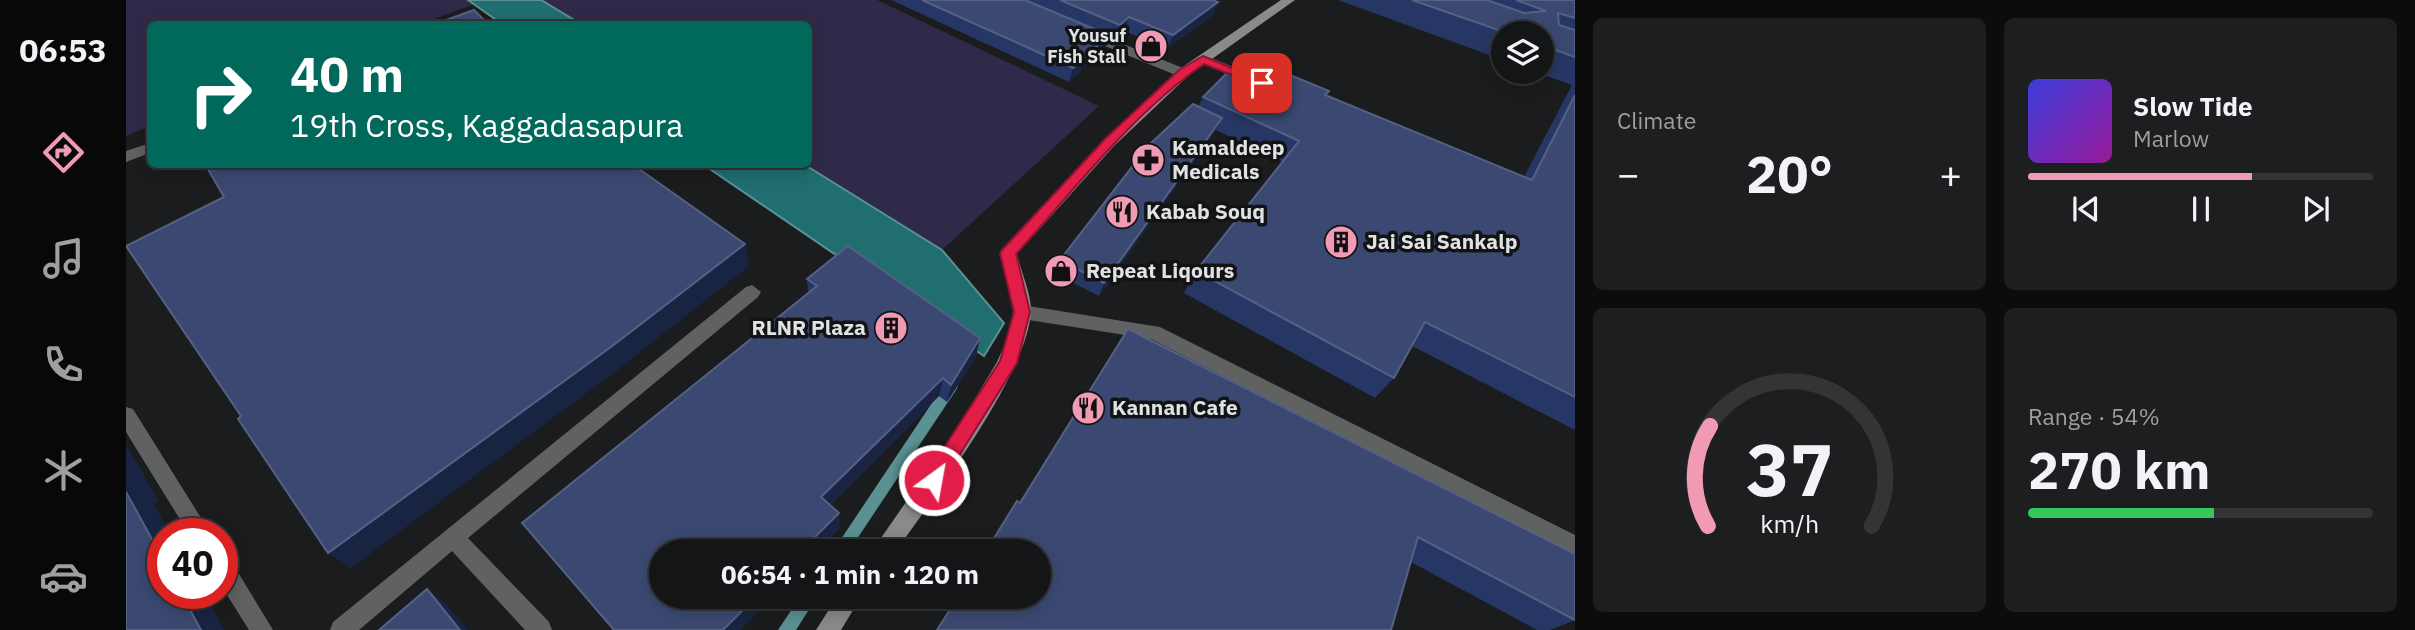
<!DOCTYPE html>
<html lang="en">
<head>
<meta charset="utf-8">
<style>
	:root { --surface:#141516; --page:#1d1e1f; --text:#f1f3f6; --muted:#9d9fa1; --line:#333435; --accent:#f19ab3 }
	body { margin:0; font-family:"IBM Plex Sans",sans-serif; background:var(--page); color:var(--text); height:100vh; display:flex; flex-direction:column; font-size:26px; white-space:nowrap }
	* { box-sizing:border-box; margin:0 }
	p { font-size:23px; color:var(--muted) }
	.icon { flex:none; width:38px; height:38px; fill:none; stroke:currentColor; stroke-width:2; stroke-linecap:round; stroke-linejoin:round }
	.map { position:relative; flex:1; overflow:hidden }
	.side { display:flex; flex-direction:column; gap:18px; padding:18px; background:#0b0c0c; width:840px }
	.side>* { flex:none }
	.hud { position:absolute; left:21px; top:21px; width:665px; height:147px; border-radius:10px; box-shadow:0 4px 18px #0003,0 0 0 2px var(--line); background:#00695c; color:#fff; overflow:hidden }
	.controls { position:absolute; left:1365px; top:21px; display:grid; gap:14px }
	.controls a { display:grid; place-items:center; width:63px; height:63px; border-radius:50%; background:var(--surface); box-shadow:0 4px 18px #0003,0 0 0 2px var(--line); font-size:35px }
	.speed { position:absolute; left:21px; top:518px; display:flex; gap:14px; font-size:35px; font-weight:700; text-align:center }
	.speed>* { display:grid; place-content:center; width:91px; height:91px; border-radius:50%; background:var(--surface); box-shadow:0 4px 18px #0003,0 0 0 2px var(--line); line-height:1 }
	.speed .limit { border:10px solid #d22; background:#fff; color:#111 }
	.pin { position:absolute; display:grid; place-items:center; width:60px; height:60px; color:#fff; margin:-30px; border-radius:14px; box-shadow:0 4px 10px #0006 }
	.me { position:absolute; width:77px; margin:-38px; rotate:32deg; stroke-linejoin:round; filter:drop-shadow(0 0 5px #0008) }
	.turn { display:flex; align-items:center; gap:24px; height:147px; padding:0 28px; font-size:32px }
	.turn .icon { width:91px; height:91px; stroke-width:2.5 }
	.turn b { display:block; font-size:49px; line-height:60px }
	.big { font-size:52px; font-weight:800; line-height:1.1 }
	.side .card { flex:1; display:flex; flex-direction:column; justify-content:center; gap:10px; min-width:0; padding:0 24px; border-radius:10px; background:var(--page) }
	.side .dial { align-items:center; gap:0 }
	.dial svg { height:182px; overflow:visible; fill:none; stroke:var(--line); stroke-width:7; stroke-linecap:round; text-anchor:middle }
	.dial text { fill:var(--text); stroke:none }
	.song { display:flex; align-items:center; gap:21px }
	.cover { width:84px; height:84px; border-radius:10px; background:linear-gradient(135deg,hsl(240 70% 55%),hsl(300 70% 35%)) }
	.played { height:7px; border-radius:4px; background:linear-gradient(90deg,var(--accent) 65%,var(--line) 65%) }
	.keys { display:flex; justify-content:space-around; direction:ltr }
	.heat { display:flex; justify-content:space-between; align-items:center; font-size:38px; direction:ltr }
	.charge { height:10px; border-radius:5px; background:linear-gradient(90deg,#34c759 54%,var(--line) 0) }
	.side .tiles { flex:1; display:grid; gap:18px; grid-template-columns:repeat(2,1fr) }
	.trip { position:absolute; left:523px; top:539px; width:402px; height:70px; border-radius:35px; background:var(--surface); box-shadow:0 4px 18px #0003,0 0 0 2px var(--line); font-weight:800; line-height:70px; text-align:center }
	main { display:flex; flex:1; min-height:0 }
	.dock { display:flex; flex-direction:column; width:126px; justify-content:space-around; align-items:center; background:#080809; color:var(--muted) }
	.dock .icon { width:49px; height:49px }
	.dock .active { color:var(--accent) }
	.dock b { font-size:32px; color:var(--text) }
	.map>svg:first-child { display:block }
	.green { fill:#2f2a49 }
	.water { fill:#206e70; stroke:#5a9192; stroke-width:2 }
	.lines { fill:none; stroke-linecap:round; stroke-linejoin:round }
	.stream { fill:#5a9192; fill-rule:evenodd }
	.lane { fill:#606262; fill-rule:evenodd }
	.street { fill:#606262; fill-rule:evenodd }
	.secondary { fill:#888a8b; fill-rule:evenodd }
	.wall { fill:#273765 }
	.shaded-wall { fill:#192443 }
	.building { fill:#3b4972; stroke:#556184; stroke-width:2 }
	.route { fill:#e11d48; stroke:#92132f; stroke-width:2 }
	.labels { text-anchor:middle; stroke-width:7; stroke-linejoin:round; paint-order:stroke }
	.far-poi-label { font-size:18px; font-weight:bold; fill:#e1e2e3; stroke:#111315; text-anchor:end }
	.poi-label { font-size:21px; font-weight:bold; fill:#e1e2e3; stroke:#111315; text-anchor:start }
</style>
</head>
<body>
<main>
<nav class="dock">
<b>06:53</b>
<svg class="icon active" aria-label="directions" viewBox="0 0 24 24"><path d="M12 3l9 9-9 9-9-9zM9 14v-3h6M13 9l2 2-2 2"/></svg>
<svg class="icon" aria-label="music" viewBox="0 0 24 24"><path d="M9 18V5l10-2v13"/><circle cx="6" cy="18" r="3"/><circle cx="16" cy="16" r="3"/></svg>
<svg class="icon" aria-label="phone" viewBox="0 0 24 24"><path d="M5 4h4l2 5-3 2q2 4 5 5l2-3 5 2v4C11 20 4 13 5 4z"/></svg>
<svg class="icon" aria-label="climate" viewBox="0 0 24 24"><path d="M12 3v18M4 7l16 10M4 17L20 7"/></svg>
<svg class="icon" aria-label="car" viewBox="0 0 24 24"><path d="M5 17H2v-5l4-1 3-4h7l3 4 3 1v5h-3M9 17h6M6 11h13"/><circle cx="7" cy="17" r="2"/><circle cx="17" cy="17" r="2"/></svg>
</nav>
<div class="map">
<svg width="1449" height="630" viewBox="0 0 1449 630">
	<rect width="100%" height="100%" fill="#1a1c1e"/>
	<!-- green -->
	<path class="green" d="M 0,0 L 342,0 L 349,4 L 294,24 L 24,24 L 24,126 L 0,136 Z
		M 415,0 L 751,0 L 973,106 L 816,250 L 679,165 L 682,164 L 682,24 L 455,24 Z"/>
	<!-- water -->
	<path class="water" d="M 342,0 L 415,0 L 455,24 L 376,24 Z
		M 578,165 L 679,165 L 816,250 L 878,323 L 858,356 Z"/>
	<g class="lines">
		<!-- stream -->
		<path class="stream" d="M 825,380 L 830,382 L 832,386 L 830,390 L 723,551 L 707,551 L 820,382 Z
			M 674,597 L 691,597 L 670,630 L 652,630 Z"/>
		<!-- lane -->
		<path class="lane" d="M 1077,55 L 1131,76 L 1133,79 L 1126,83 L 1121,82 L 1072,62 L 1070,59 Z"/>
		<!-- street -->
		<path class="street" d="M 960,29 L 1062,70 L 1064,73 L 1057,77 L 1052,76 L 955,36 L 955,30 Z
			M 24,143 L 24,153 L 0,162 L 0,151 Z
			M 626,285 L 635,292 L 632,297 L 342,538 L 423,622 L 426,630 L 399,630 L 326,551 L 233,630 L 204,630 L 207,622 L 620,287 Z
			M 896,305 L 1034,327 L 1449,535 L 1449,556 L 1025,339 L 896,319 L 890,317 L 887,312 L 890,307 Z
			M 0,407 L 7,409 L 85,534 L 63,534 L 0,432 Z
			M 96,556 L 104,559 L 147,630 L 123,630 L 96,587 Z"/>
		<!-- secondary -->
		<path class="secondary" d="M 1155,0 L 1169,0 L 1062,76 L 988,146 L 891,254 C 895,272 905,293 905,311 C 902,374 807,498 770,551 L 746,551 L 832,427 L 871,362 L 883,335 L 887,311 L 874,253 L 876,249 L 978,140 L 1052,70 Z
			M 711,597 L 735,597 L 715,630 L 690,630 Z"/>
	</g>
	<!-- wall -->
	<path class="wall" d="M 765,0 L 1086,0 L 1092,2 L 1086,16 L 1041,48 L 998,31 L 990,39 L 983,36 L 979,48 L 943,82 Z
		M 1212,0 L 1449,0 L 1449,430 L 1286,346 L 1268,378 L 1249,398 L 1058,293 L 1070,271 L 1157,162 L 1090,130 L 973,296 L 930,274 L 934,260 L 1072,107 L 1077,97 L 1203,91 L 1200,95 L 1398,177 L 1446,85 L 1409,72 L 1416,72 L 1416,33 L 1377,33 L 1377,60 Z
		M 681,279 L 850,357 L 821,402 L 813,396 L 704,505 L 714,528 L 614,630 L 488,630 L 682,293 Z
		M 1002,329 L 1449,620 L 1424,630 L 1411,630 L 1285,562 L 894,503 Z"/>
	<!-- shaded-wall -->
	<path class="shaded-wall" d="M 1092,2 L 1086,16 L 1041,48 L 1047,35 Z
		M 1003,17 L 998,31 L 990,39 L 994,25 Z
		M 983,35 L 979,48 L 943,82 L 947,68 Z
		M 1096,118 L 1089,132 L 973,296 L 978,283 Z
		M 619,244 L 623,266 L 494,368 L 225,568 L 202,553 Z
		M 854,338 L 850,357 L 821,402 L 825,385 Z
		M 817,378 L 813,396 L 696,513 L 695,497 Z
		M 0,444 L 33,501 L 28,504 L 44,534 L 37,534 L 37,559 L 0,492 Z
		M 713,513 L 714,528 L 691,551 L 675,551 Z
		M 301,589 L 320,604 L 342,630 L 334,630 Z
		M 55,593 L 78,593 L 98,630 L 75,630 Z
		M 630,597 L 646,597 L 614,630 L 597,630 Z"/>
	<!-- building -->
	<path class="building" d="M 796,0 L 899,0 L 983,35 L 947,68 Z
		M 934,0 L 1086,0 L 1092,2 L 1047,35 L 1003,17 L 994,25 Z
		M 1286,0 L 1361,0 L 1398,13 L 1420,11 L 1390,0 L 1449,0 L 1449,18 L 1432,13 L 1433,25 L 1449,30 L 1449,57 L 1416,45 L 1416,33 L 1381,33 Z
		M 348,10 L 362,24 L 309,24 Z
		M 1118,56 L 1203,91 L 1199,95 L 1406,180 L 1449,95 L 1449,397 L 1299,322 L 1268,378 L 1070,271 L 1173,141 L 1077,97 Z
		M 1067,104 L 1096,118 L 978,283 L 934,260 L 1023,145 Z
		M 79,164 L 506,164 L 619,244 L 485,347 L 202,553 L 112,419 L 115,416 L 0,246 L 98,197 Z
		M 722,246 L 854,338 L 825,385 L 817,378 L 695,497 L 713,513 L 675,551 L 536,551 L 536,597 L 630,597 L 597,630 L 488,630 L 396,523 L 691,286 L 681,279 Z
		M 1002,329 L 1449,554 L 1449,620 L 1292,537 L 1265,630 L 811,630 L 832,597 L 914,597 L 914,551 L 860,551 L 891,501 L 894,503 Z
		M 0,492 L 37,559 L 37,593 L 55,593 L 75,630 L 0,630 Z
		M 301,589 L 334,630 L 253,630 Z"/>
	<!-- route -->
	<path class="route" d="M 1077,56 L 1142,83 L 1132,85 L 1078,64 C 1007,113 947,191 890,254 L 904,312 L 891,363 L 814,486 L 808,489 L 801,486 L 798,480 L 801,474 L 874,361 L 888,312 L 874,253 L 877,249 L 979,139 L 1053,70 Z"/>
	<!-- icons -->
	<defs>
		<symbol id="shop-disc" viewBox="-11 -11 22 22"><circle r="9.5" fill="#f19ab3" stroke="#111315"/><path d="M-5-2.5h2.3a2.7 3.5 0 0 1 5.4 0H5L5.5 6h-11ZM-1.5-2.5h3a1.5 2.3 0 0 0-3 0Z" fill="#111"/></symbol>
		<symbol id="pharmacy-disc" viewBox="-11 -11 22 22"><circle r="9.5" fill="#f19ab3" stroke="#111315"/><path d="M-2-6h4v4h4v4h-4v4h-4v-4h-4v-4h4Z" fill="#111"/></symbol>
		<symbol id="restaurant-disc" viewBox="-11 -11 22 22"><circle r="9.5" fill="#f19ab3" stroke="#111315"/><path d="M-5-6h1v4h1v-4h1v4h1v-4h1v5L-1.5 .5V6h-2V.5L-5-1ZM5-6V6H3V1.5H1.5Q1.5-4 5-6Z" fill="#111"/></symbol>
		<symbol id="building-disc" viewBox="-11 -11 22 22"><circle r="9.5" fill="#f19ab3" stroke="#111315"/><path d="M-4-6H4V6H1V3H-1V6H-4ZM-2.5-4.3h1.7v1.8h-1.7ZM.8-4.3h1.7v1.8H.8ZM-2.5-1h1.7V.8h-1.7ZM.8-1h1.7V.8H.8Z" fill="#111"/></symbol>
	</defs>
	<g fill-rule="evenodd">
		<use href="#shop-disc" x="1006" y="27" width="38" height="38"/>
		<use href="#pharmacy-disc" x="1003" y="141" width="38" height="38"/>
		<use href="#restaurant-disc" x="977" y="193" width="38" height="38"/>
		<use href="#building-disc" x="1196" y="223" width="38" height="38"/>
		<use href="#shop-disc" x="916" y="252" width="38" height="38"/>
		<use href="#building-disc" x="746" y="309" width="38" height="38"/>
		<use href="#restaurant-disc" x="943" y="389" width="38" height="38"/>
	</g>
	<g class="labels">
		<!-- far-poi labels -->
		<g class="far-poi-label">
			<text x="1000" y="42">Yousuf<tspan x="1000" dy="21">Fish Stall</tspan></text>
		</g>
		<!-- poi labels -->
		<g class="poi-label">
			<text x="1046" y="155">Kamaldeep<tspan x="1046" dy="24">Medicals</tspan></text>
			<text x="1020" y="219">Kabab Souq</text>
			<text x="1240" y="249">Jai Sai Sankalp</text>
			<text x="960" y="278">Repeat Liqours</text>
			<text x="740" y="335" text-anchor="end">RLNR Plaza</text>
			<text x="986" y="415">Kannan Cafe</text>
		</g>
	</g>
</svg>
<div class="controls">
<a><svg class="icon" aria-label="layers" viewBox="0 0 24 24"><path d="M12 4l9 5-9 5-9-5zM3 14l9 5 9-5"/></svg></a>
</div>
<div class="speed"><div class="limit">40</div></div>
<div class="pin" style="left:1136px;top:83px;background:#d93025"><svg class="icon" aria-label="arrive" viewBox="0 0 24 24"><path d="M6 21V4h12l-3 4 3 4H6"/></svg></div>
<svg class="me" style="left:808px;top:480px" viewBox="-20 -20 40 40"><circle r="17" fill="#e11d48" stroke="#fff" stroke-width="3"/><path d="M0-11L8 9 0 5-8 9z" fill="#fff"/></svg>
<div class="trip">06:54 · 1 min · 120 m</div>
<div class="hud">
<div class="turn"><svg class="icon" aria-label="right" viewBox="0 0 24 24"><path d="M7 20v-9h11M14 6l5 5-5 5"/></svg><div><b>40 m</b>19th Cross, Kaggadasapura</div></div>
</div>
</div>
<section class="side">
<div class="tiles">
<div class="card"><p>Climate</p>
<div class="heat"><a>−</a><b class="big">20°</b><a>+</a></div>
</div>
<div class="card">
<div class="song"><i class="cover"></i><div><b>Slow Tide</b><p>Marlow</p></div></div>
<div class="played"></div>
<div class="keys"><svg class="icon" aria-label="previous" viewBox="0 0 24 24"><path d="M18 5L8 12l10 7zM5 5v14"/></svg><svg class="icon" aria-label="pause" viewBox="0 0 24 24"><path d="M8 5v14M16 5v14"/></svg><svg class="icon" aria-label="next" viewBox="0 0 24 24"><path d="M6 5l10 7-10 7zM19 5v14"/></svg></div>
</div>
<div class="card dial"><svg viewBox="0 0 100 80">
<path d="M14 69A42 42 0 1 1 86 69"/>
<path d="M14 69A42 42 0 0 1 15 25" stroke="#f19ab3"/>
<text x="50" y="56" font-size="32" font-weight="700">37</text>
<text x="50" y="72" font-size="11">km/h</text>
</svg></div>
<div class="card"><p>Range · 54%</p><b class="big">270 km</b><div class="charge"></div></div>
</div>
</section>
</main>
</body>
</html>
